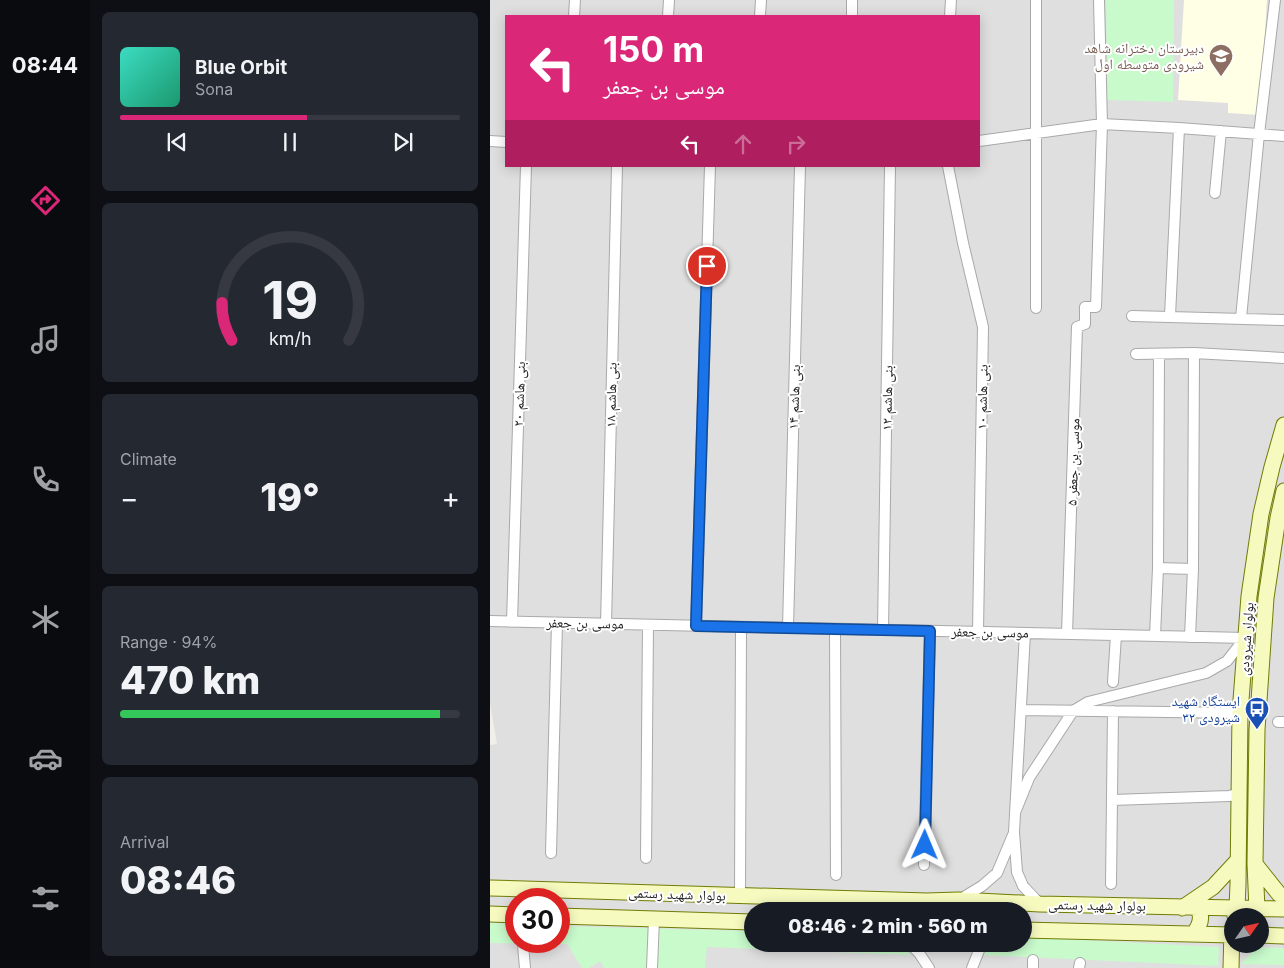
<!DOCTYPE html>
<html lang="en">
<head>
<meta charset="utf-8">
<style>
	:root { --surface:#171b24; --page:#242831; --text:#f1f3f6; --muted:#9ea1a6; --line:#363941; --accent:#db2777 }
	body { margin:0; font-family:Inter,"Noto Naskh Arabic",sans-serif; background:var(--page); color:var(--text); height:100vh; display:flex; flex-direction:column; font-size:19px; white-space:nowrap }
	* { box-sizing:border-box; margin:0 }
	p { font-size:16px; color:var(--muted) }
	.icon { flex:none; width:28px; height:28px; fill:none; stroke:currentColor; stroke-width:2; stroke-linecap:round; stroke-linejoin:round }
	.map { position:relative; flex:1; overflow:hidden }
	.side { display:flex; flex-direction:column; gap:12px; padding:12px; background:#0d0f14; width:400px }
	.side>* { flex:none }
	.guide { position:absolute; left:15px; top:15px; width:475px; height:152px; border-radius:0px; box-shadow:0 2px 12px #0003; background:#db2777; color:#fff; overflow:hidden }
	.needle { width:32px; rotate:56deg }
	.tools { position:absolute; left:734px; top:908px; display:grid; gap:10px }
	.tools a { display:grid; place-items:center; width:45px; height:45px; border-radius:50%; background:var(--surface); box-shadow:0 2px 12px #0003; font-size:25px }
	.speed { position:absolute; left:15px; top:888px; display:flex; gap:10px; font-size:25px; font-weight:700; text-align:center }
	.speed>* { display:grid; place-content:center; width:65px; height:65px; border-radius:50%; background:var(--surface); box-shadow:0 2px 12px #0003; line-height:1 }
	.speed .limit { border:8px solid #d22; background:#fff; color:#111 }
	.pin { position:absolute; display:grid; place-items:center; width:42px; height:42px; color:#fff; margin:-21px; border:2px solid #fff; border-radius:50%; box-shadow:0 1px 5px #0007 }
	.me { position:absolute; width:55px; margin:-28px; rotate:1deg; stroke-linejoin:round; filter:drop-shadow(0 0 4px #0008) }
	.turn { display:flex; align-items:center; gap:18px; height:105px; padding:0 15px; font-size:22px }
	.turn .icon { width:65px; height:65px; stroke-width:2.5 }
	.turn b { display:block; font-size:35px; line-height:42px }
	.lanes { display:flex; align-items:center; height:48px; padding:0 15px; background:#0003; justify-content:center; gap:25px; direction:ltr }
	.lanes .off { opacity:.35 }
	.big { font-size:38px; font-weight:800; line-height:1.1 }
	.side .tile { flex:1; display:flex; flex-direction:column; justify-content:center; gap:8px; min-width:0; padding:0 18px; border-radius:8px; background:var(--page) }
	.side .dial { align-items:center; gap:0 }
	.dial svg { height:130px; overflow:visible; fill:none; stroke:var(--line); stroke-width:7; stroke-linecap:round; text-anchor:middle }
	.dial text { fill:var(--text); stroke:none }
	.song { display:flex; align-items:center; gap:15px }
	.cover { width:60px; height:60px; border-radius:8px; background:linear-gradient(135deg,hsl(170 70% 55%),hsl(160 70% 35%)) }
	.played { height:5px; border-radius:2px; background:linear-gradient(90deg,var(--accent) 55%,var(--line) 55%) }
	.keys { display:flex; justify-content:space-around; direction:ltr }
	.heat { display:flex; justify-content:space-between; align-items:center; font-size:28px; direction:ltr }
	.charge { height:8px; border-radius:4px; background:linear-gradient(90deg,#34c759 94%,var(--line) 0) }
	.trip { position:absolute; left:254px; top:902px; width:288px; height:50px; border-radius:25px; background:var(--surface); box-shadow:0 2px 12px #0003; font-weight:800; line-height:50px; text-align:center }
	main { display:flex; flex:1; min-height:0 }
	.dock { display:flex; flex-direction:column; width:90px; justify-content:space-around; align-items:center; background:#090b0e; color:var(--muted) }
	.dock .icon { width:35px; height:35px }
	.dock .current { color:var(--accent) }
	.dock b { font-size:22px; color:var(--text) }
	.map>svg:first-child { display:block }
	.residential { fill:#e0dfdf; fill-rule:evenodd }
	.education { fill:#ffffe5 }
	.park { fill:#c8facc }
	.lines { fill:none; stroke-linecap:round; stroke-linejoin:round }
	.street-casing { stroke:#a9a9a9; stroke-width:12 }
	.secondary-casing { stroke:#707d05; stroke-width:17 }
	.street { stroke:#fff; stroke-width:10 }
	.secondary { stroke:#f7fabf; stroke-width:15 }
	.route-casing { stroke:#114b97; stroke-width:12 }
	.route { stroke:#1a73e8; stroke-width:9 }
	.labels { text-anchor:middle; stroke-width:4; stroke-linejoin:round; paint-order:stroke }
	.education-label { font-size:14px; fill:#785e54; stroke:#fff; text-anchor:end }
	.street-label { font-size:14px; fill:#222; stroke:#fff }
	.transit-label { font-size:14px; fill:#164399; stroke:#fff; text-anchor:end }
</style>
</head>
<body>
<main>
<nav class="dock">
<b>08:44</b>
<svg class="icon current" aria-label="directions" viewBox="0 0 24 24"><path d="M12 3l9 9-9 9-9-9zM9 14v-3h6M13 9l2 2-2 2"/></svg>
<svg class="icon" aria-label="music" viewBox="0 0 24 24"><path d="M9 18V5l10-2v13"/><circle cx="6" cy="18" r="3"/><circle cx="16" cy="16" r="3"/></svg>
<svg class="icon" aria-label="phone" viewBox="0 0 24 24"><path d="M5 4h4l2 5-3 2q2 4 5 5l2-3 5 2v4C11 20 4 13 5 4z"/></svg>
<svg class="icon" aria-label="climate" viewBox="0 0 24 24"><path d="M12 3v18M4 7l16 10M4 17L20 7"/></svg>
<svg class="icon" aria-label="car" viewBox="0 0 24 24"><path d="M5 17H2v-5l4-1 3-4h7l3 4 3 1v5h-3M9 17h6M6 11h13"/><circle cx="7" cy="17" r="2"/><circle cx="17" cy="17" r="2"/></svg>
<svg class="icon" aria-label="filters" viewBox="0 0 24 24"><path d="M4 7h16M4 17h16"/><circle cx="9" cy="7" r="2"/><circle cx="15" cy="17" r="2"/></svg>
</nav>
<section class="side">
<div class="tile">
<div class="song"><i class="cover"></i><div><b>Blue Orbit</b><p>Sona</p></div></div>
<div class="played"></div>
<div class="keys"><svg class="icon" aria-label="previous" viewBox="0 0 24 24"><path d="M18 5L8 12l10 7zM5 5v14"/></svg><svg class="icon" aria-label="pause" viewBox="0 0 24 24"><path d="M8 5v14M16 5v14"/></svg><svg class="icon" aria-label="next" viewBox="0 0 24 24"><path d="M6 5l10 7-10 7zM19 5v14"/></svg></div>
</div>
<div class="tile dial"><svg viewBox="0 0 100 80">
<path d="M14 69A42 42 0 1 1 86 69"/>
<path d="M14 69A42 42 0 0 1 8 46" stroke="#db2777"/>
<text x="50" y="56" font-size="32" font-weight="700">19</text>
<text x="50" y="72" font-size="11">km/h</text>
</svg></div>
<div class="tile"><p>Climate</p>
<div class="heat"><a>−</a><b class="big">19°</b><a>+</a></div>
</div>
<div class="tile"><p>Range · 94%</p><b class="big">470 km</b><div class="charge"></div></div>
<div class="tile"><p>Arrival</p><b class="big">08:46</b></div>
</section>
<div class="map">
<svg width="794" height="968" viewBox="0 0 794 968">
	<rect width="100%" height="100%" fill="#f2efe9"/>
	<!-- residential -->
	<path class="residential" d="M 0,0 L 794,0 L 794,968 L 0,968 L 0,745 L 7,744 L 0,703 ZM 16,16 L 489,16 L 489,166 L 16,166 ZM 26,899 L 69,899 L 69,941 L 26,941 ZM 262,911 L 532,911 L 532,944 L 262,944 ZM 742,916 L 770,916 L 770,944 L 742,944 Z"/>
	<!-- education -->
	<path class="education" d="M 694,0 L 777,0 L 770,115 L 738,113 L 738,103 L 688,100 Z"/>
	<!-- park -->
	<path class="park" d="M 616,0 L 684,0 L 683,102 L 617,100 Z
		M 0,923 L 26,924 L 26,941 L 69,941 L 69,926 L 262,931 L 262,944 L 401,944 L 411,946 L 421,955 L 217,947 L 215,968 L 114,968 L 110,961 L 99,968 L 92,968 L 77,944 L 0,943 Z
		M 533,937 L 729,947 L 728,966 L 491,955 L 509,944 L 532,944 Z
		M 767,947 L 794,948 L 794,965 L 751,964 Z"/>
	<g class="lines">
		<defs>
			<path id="street" d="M 84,16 L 85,0
				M 178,16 L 179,0
				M 270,16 L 271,0
				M 362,16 L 362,0
				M 460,16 L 461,0
				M 0,141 L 16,142
				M 489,141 L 612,124 L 689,128 L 794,136
				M 458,166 L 473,243 L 493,327 L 488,632
				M 725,193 L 731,131
				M 546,308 L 546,0
				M 642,316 L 794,320
				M 680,316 L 689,128
				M 751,318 L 769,134 L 785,0
				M 646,354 L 704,353 L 794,358
				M 668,568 L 703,569
				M 0,621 L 756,638
				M 22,622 L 36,166
				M 116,624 L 127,166
				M 206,626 L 220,166
				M 298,628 L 310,166
				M 345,629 L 346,875
				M 393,630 L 400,166
				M 535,633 L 524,832 L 527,872 L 533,886 L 550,904
				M 577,634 L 587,327 L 595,324 L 595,307 L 606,307 L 612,124 L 609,0
				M 665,636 L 668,568 L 669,354
				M 700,637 L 703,569 L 704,353
				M 623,682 L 626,635
				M 531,710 L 750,713
				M 788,722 L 794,722
				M 622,800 L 739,796 L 749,794
				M 526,810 L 539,778 L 583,711 L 598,702 L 716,673 L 737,661 L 755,638
				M 61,853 L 67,623
				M 156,858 L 158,625
				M 434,865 L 440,631
				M 621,884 L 623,711
				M 250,895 L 251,627
				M 469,900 L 492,886 L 507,873 L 523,835
				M 420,944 L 429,953 L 439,968
				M 33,945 L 35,968
				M 162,968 L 164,919
				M 482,968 L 490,948 L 493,944
				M 543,968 L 543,960
				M 589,968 L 590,963"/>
			<path id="secondary" d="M 765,864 L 789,894 L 794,897
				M 0,888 L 437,901 L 468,900 L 550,904 L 794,909
				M 692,908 L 723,887 L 748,860
				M 0,914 L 26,915
				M 69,916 L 262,922
				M 745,916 L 747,908 L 748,884 L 750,713 L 759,596 L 771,514 L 782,467 L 794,425
				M 766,916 L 767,909 L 765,864 L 767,730 L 776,598 L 788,518 L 794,491
				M 532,930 L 742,935
				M 703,934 C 710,926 713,917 708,908
				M 770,935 L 794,936
				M 741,968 L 742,929"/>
		</defs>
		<!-- street casing -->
		<use href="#street" class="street-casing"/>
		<!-- secondary casing -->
		<use href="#secondary" class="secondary-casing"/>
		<!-- street -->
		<use href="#street" class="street"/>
		<!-- secondary -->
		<use href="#secondary" class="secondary"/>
	</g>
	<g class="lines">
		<defs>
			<path id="route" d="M 217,266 L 206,626 L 440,631 L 435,845"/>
		</defs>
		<!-- route casing -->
		<use href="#route" class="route-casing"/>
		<!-- route -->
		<use href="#route" class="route"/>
	</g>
	<!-- icons -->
	<defs>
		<symbol id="school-pin" viewBox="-11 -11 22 30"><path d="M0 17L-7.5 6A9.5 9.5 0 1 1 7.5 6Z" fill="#8d6e63" stroke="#fff"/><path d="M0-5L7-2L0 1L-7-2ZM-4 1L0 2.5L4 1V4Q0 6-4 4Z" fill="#fff"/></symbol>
		<symbol id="bus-pin" viewBox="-11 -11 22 30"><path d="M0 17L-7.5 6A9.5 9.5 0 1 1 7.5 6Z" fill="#1a4fb4" stroke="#fff"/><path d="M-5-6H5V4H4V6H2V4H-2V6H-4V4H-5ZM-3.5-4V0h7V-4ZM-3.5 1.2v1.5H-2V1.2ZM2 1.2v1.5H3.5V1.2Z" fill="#fff"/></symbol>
	</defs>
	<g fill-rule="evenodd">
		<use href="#school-pin" x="717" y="42" width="28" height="38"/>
		<use href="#bus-pin" x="753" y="695" width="28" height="38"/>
	</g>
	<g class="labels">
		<!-- education labels -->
		<g class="education-label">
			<text x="714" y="53">دبیرستان دخترانه شاهد<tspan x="714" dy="16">شیرودی متوسطه اول</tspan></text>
		</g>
		<!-- street labels -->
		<g class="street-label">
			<text transform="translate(29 394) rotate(-88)" y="5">بنی هاشم ۲۰</text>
			<text transform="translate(121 395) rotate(-89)" y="5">بنی هاشم ۱۸</text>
			<text transform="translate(304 397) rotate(-88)" y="5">بنی هاشم ۱۴</text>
			<text transform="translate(492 397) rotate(-89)" y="5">بنی هاشم ۱۰</text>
			<text transform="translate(397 398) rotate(-89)" y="5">بنی هاشم ۱۲</text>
			<text transform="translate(583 462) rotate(-88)" y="5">موسی بن جعفر ۵</text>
			<text transform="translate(95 623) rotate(1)" y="5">موسی بن جعفر</text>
			<text transform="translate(500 632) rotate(1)" y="5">موسی بن جعفر</text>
			<text transform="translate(756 639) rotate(-86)" y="5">بولوار شیرودی</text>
			<text transform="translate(187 894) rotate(2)" y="5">بولوار شهید رستمی</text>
			<text transform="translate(607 905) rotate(1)" y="5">بولوار شهید رستمی</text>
		</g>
		<!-- transit labels -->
		<g class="transit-label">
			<text x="750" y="706">ایستگاه شهید<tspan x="750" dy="16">شیرودی ۳۲</tspan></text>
		</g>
	</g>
</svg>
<div class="tools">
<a><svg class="needle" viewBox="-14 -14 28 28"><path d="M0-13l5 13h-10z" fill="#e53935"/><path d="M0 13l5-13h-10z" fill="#9ea1a6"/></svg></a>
</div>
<div class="speed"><div class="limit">30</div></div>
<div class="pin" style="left:217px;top:266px;background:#d93025"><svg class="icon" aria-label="arrive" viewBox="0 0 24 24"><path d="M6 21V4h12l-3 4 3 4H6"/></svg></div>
<svg class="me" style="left:435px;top:845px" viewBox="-20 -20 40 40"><path d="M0-17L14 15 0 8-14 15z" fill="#1a73e8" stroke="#fff" stroke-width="4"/></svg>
<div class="trip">08:46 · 2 min · 560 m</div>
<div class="guide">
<div class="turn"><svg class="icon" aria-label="left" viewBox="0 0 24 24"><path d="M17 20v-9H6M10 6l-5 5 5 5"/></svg><div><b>150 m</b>موسی بن جعفر</div></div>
<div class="lanes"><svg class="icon" aria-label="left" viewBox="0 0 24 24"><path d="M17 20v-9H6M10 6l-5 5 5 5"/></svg><svg class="icon off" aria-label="ahead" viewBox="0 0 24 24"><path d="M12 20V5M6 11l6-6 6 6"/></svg><svg class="icon off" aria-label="right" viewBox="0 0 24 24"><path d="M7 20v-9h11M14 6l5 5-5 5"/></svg></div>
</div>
</div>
</main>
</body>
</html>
